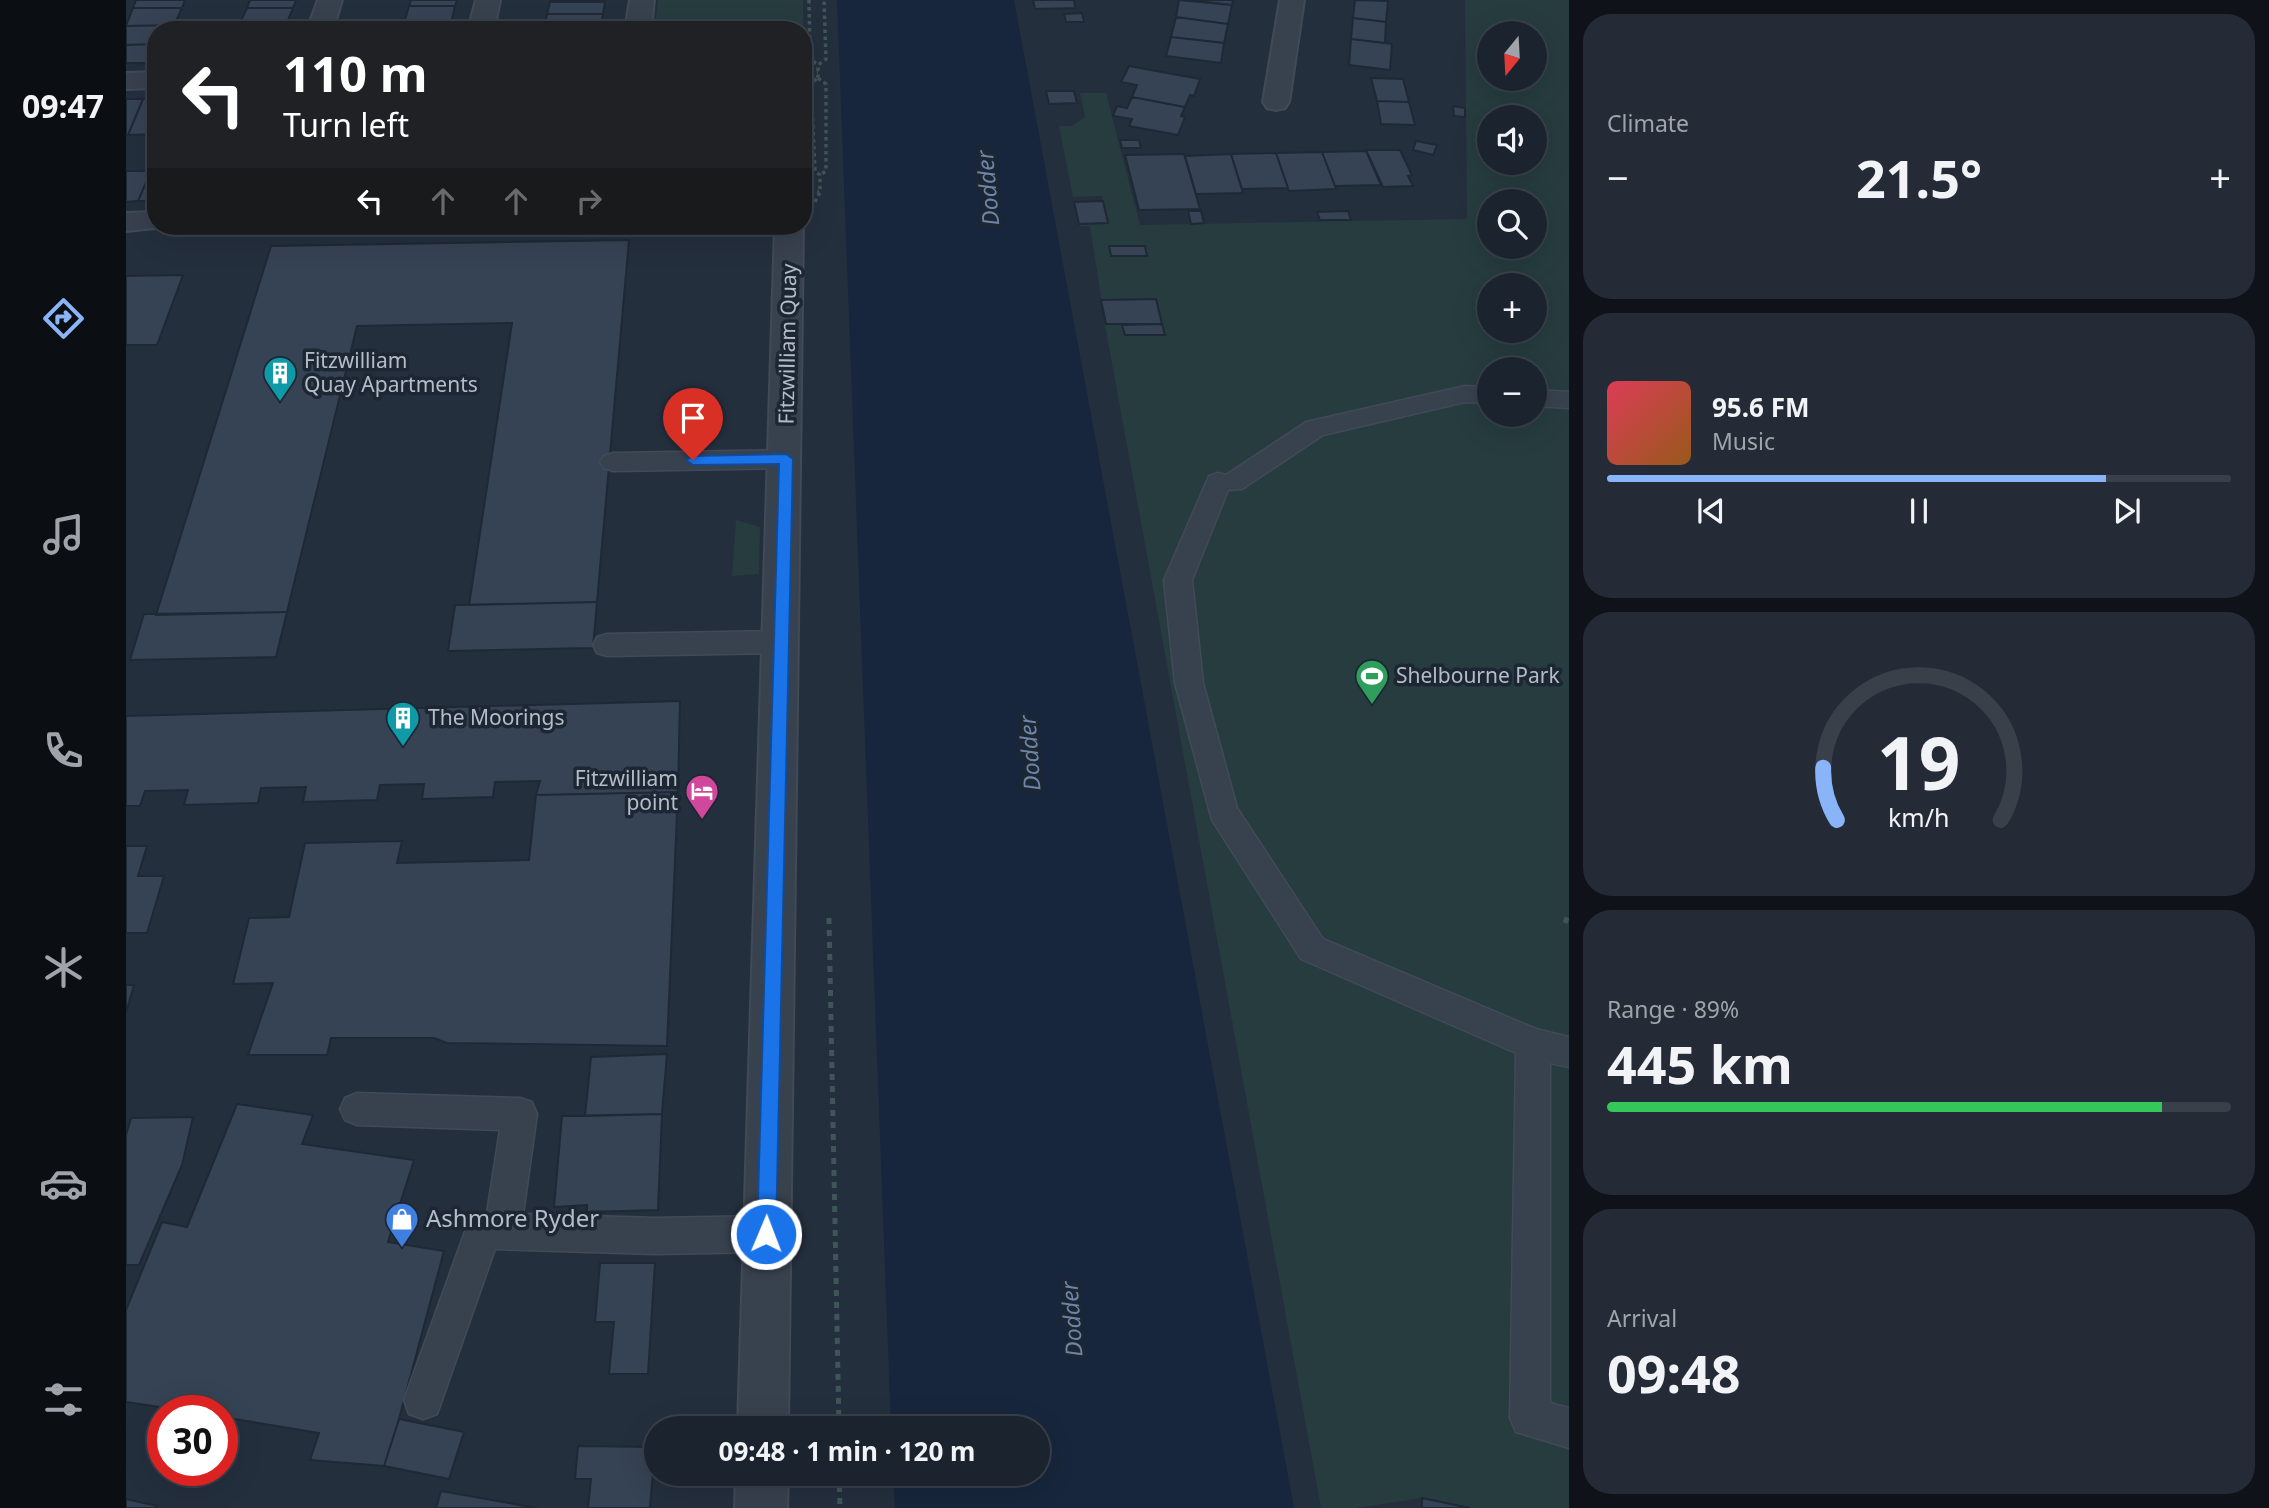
<!DOCTYPE html>
<html lang="en">
<head>
<meta charset="utf-8">
<style>
	:root { --surface:#1b232e; --page:#242b36; --text:#f1f3f6; --muted:#a0a4aa; --line:#39404a; --accent:#8ab4f8 }
	body { margin:0; font-family:"Noto Sans",sans-serif; background:var(--page); color:var(--text); height:100vh; display:flex; flex-direction:column; font-size:26px; white-space:nowrap }
	* { box-sizing:border-box; margin:0 }
	p { font-size:23px; color:var(--muted) }
	.icon { flex:none; width:38px; height:38px; fill:none; stroke:currentColor; stroke-width:2; stroke-linecap:round; stroke-linejoin:round }
	.map { position:relative; flex:1; overflow:hidden }
	.sheet { display:flex; flex-direction:column; gap:14px; padding:14px; background:#0f1319; width:700px }
	.sheet>* { flex:none }
	.hud { position:absolute; left:21px; top:21px; width:665px; height:214px; border-radius:28px; box-shadow:0 7px 28px #0002,0 0 0 2px var(--line); background:#202124; color:#fff; overflow:hidden }
	.needle { width:46px; rotate:198deg }
	.buttons { position:absolute; left:1351px; top:21px; display:grid; gap:14px }
	.buttons a { display:grid; place-items:center; width:70px; height:70px; border-radius:50%; background:var(--surface); box-shadow:0 7px 28px #0002,0 0 0 2px var(--line); font-size:35px }
	.speed { position:absolute; left:21px; top:1395px; display:flex; gap:14px; font-size:35px; font-weight:700; text-align:center }
	.speed>* { display:grid; place-content:center; width:91px; height:91px; border-radius:50%; background:var(--surface); box-shadow:0 7px 28px #0002,0 0 0 2px var(--line); line-height:1 }
	.speed .limit { border:10px solid #d22; background:#fff; color:#111 }
	.pin { position:absolute; display:grid; place-items:center; width:60px; height:60px; color:#fff; margin:-72px -30px; border-radius:50% 50% 50% 0; rotate:-45deg; box-shadow:0 0 7px #0007 }
	.pin .icon { rotate:45deg }
	.me { position:absolute; width:77px; margin:-38px; rotate:1deg; stroke-linejoin:round; filter:drop-shadow(0 0 5px #0008) }
	.turn { display:flex; align-items:center; gap:24px; height:147px; padding:0 21px; font-size:32px }
	.turn .icon { width:91px; height:91px; stroke-width:2.5 }
	.turn b { display:block; font-size:49px; line-height:60px }
	.lanes { display:flex; align-items:center; height:66px; padding:0 21px; background:#0003; justify-content:center; gap:35px; direction:ltr }
	.lanes .off { opacity:.35 }
	.big { font-size:52px; font-weight:700; line-height:1.1 }
	.sheet .tile { flex:1; display:flex; flex-direction:column; justify-content:center; gap:10px; min-width:0; padding:0 24px; border-radius:28px; background:var(--page) }
	.sheet .dial { align-items:center; gap:0 }
	.dial svg { height:182px; overflow:visible; fill:none; stroke:var(--line); stroke-width:7; stroke-linecap:round; text-anchor:middle }
	.dial text { fill:var(--text); stroke:none }
	.song { display:flex; align-items:center; gap:21px }
	.cover { width:84px; height:84px; border-radius:10px; background:linear-gradient(135deg,hsl(350 70% 55%),hsl(30 70% 35%)) }
	.played { height:7px; border-radius:4px; background:linear-gradient(90deg,var(--accent) 80%,var(--line) 80%) }
	.keys { display:flex; justify-content:space-around; direction:ltr }
	.heat { display:flex; justify-content:space-between; align-items:center; font-size:38px; direction:ltr }
	.charge { height:10px; border-radius:5px; background:linear-gradient(90deg,#34c759 89%,var(--line) 0) }
	.trip { position:absolute; left:518px; top:1416px; width:406px; height:70px; border-radius:35px; background:var(--surface); box-shadow:0 7px 28px #0002,0 0 0 2px var(--line); font-weight:700; line-height:70px; text-align:center }
	main { display:flex; flex:1; min-height:0 }
	.dock { display:flex; flex-direction:column; width:126px; justify-content:space-around; align-items:center; background:#0b0e12; color:var(--muted) }
	.dock .icon { width:49px; height:49px }
	.dock .active { color:var(--accent) }
	.dock b { font-size:32px; color:var(--text) }
	.map>svg:first-child { display:block }
	.green { fill:#263c3f; fill-rule:evenodd }
	.water { fill:#17263c }
	.building { fill:#364354; stroke:#1f2835; stroke-width:2 }
	.lines { fill:none; stroke-linecap:round; stroke-linejoin:round }
	.service-casing { stroke:#414a57; stroke-width:3 }
	.minor-casing { stroke:#414a57; stroke-width:4 }
	.path-far1 { stroke:#3f5557; stroke-width:3.5; stroke-dasharray:3.5 3.5; stroke-linecap:butt }
	.path { stroke:#3f5557; stroke-width:5; stroke-dasharray:6 6; stroke-linecap:butt }
	.service { fill:#38414e; fill-rule:evenodd }
	.minor { fill:#38414e; fill-rule:evenodd }
	.route { fill:#1a73e8; stroke:#114b97; stroke-width:2 }
	.labels { text-anchor:middle; stroke-width:7; stroke-linejoin:round; paint-order:stroke }
	.street-label { font-size:21px; fill:#b4bcc9; stroke:#1d2633 }
	.poi-label { font-size:21px; fill:#b4bcc9; stroke:#1d2633; text-anchor:start }
	.water-label { font-size:23px; font-style:italic; fill:#6d86a8; stroke:#1d2633 }
	.near-poi-label { font-size:24px; fill:#b4bcc9; stroke:#1d2633; text-anchor:start }
</style>
</head>
<body>
<main>
<nav class="dock">
<b>09:47</b>
<svg class="icon active" aria-label="directions" viewBox="0 0 24 24"><path d="M12 3l9 9-9 9-9-9zM9 14v-3h6M13 9l2 2-2 2"/></svg>
<svg class="icon" aria-label="music" viewBox="0 0 24 24"><path d="M9 18V5l10-2v13"/><circle cx="6" cy="18" r="3"/><circle cx="16" cy="16" r="3"/></svg>
<svg class="icon" aria-label="phone" viewBox="0 0 24 24"><path d="M5 4h4l2 5-3 2q2 4 5 5l2-3 5 2v4C11 20 4 13 5 4z"/></svg>
<svg class="icon" aria-label="climate" viewBox="0 0 24 24"><path d="M12 3v18M4 7l16 10M4 17L20 7"/></svg>
<svg class="icon" aria-label="car" viewBox="0 0 24 24"><path d="M5 17H2v-5l4-1 3-4h7l3 4 3 1v5h-3M9 17h6M6 11h13"/><circle cx="7" cy="17" r="2"/><circle cx="17" cy="17" r="2"/></svg>
<svg class="icon" aria-label="filters" viewBox="0 0 24 24"><path d="M4 7h16M4 17h16"/><circle cx="9" cy="7" r="2"/><circle cx="15" cy="17" r="2"/></svg>
</nav>
<div class="map">
<svg width="1443" height="1508" viewBox="0 0 1443 1508">
	<rect width="100%" height="100%" fill="#242f3e"/>
	<!-- green -->
	<path class="green" d="M 532,0 L 677,0 L 678,67 L 677,30 L 529,30 Z
		M 1339,0 L 1443,0 L 1443,1508 L 1344,1508 L 1296,1498 L 1230,1508 L 1195,1508 L 981,336 L 964,226 L 954,226 L 953,224 L 982,223 L 976,196 L 947,197 L 933,126 L 946,126 L 959,117 L 954,93 L 980,93 L 1014,225 L 1341,219 ZM 1363,33 L 1409,33 L 1409,79 L 1363,79 ZM 1363,117 L 1409,117 L 1409,163 L 1363,163 ZM 1363,201 L 1409,201 L 1409,247 L 1363,247 ZM 1363,285 L 1409,285 L 1409,331 L 1363,331 ZM 1363,369 L 1409,369 L 1409,415 L 1363,415 Z
		M 610,520 L 634,527 L 633,574 L 606,576 Z"/>
	<!-- water -->
	<path class="water" d="M 711,0 L 888,0 L 1168,1508 L 769,1508 L 767,1474 L 912,1474 L 912,1428 L 765,1428 Z"/>
	<!-- building -->
	<path class="building" d="M 10,0 L 59,0 L 56,8 L 7,8 Z
		M 124,0 L 170,0 L 167,8 L 121,8 Z
		M 285,0 L 331,0 L 329,6 L 283,6 Z
		M 424,0 L 480,0 L 424,2 Z
		M 907,0 L 948,0 L 949,8 L 909,9 Z
		M 1053,0 L 1106,5 L 1102,24 L 1050,17 Z
		M 1063,0 L 1107,0 L 1106,5 Z
		M 1229,0 L 1262,1 L 1260,22 L 1227,18 Z
		M 424,2 L 479,2 L 477,14 L 421,14 Z
		M 283,6 L 329,6 L 325,23 L 278,24 Z
		M 7,8 L 56,8 L 48,25 L 0,26 Z
		M 121,8 L 167,8 L 160,25 L 113,25 Z
		M 956,13 L 958,22 L 940,22 L 938,14 Z
		M 421,14 L 477,14 L 475,27 L 418,27 Z
		M 1050,17 L 1102,24 L 1098,43 L 1045,37 Z
		M 1227,18 L 1260,22 L 1259,43 L 1225,39 Z
		M 325,23 L 323,30 L 276,30 L 278,24 Z
		M 48,25 L 46,30 L 30,30 L 30,44 L 0,45 L 0,26 Z
		M 113,25 L 160,25 L 158,30 L 111,30 Z
		M 418,27 L 475,27 L 475,30 L 418,30 Z
		M 1045,37 L 1098,43 L 1095,63 L 1040,56 Z
		M 1225,39 L 1266,44 L 1264,70 L 1223,65 Z
		M 30,44 L 30,63 L 0,63 L 0,45 Z
		M 1003,66 L 1074,79 L 1068,96 L 1064,95 L 1059,107 L 1006,97 L 1011,85 L 995,82 Z
		M 1245,78 L 1277,79 L 1283,102 L 1251,101 Z
		M 920,91 L 948,91 L 951,103 L 923,104 Z
		M 1006,97 L 1059,107 L 1055,116 L 1059,117 L 1052,135 L 1003,126 L 1006,119 L 987,116 L 991,106 L 1001,108 Z
		M 0,99 L 17,99 L 2,135 L 0,135 Z
		M 17,99 L 30,99 L 30,134 L 2,135 Z
		M 1251,101 L 1283,102 L 1289,125 L 1255,124 Z
		M 1327,106 L 1339,108 L 1339,117 L 1328,116 Z
		M 994,140 L 1013,140 L 1015,148 L 996,148 Z
		M 1290,141 L 1311,145 L 1307,155 L 1287,150 Z
		M 1240,150 L 1274,150 L 1286,175 L 1282,176 L 1287,186 L 1257,187 Z
		M 1240,151 L 1255,185 L 1209,186 L 1196,152 Z
		M 1196,152 L 1210,189 L 1163,191 L 1150,153 Z
		M 1150,153 L 1162,188 L 1116,189 L 1105,154 Z
		M 1058,154 L 1074,209 L 1013,210 L 999,155 Z
		M 1105,154 L 1117,193 L 1070,194 L 1059,156 Z
		M 0,171 L 25,171 L 12,201 L 0,202 Z
		M 25,171 L 30,171 L 30,201 L 12,201 Z
		M 977,201 L 982,223 L 953,224 L 948,202 Z
		M 1062,211 L 1075,211 L 1078,223 L 1065,224 Z
		M 1222,211 L 1225,220 L 1194,220 L 1191,212 Z
		M 503,240 L 471,602 L 343,605 L 386,323 L 231,326 L 161,612 L 30,615 L 145,246 Z
		M 983,246 L 1019,246 L 1021,256 L 985,256 Z
		M 57,275 L 31,345 L 0,345 L 0,276 Z
		M 1030,299 L 1036,324 L 980,324 L 975,300 Z
		M 1036,324 L 1039,335 L 999,335 L 996,325 Z
		M 471,602 L 467,648 L 322,651 L 329,605 Z
		M 161,612 L 150,657 L 4,660 L 18,614 Z
		M 554,701 L 552,792 L 410,795 L 414,781 L 369,782 L 367,797 L 296,799 L 298,784 L 254,785 L 251,800 L 177,802 L 180,787 L 135,788 L 132,803 L 58,805 L 62,790 L 19,791 L 14,806 L 0,806 L 0,716 Z
		M 552,792 L 541,1046 L 321,1043 L 308,1038 L 205,1038 L 201,1055 L 122,1055 L 147,983 L 107,984 L 123,918 L 163,917 L 179,843 L 276,841 L 271,863 L 403,860 L 410,795 Z
		M 0,846 L 21,846 L 12,876 L 38,876 L 21,933 L 0,933 Z
		M 0,985 L 8,985 L 0,1013 Z
		M 541,1054 L 536,1114 L 459,1116 L 465,1057 Z
		M 111,1104 L 187,1115 L 176,1144 L 288,1160 L 262,1242 L 318,1251 L 273,1419 L 258,1466 L 184,1460 L 193,1433 L 96,1417 L 96,1410 L 54,1410 L 0,1402 L 0,1310 L 36,1222 L 61,1227 Z
		M 536,1114 L 532,1210 L 461,1212 L 461,1205 L 428,1207 L 436,1116 Z
		M 67,1117 L 56,1165 L 13,1265 L 0,1265 L 0,1135 L 5,1118 Z
		M 474,1263 L 529,1263 L 522,1374 L 483,1374 L 488,1322 L 469,1322 Z
		M 273,1419 L 338,1432 L 323,1479 L 258,1466 Z
		M 452,1446 L 529,1447 L 524,1508 L 462,1508 L 465,1479 L 449,1479 Z
		M 315,1491 L 411,1508 L 310,1508 Z
		M 1296,1498 L 1344,1508 L 1296,1508 Z
		M 0,1499 L 31,1506 L 30,1508 L 0,1508 Z"/>
	<g class="lines">
		<defs>
			<path id="service" d="M 1339,386 L 1363,387 L 1363,403 L 1339,402 L 1197,435 L 1116,489 L 1102,490 L 1066,580 L 1077,683 L 1111,808 L 1197,939 L 1410,1029 L 1443,1037 L 1443,1067 L 1424,1063 L 1424,1403 L 1443,1408 L 1443,1448 L 1390,1432 L 1384,1418 L 1390,1053 L 1175,959 L 1086,820 L 1049,683 L 1038,580 L 1083,476 L 1092,473 L 1100,475 L 1180,422 Z
				M 1409,390 L 1443,392 L 1443,408 L 1409,406 Z
				M 660,450 L 669,453 L 673,459 L 669,465 L 660,468 L 487,471 L 478,468 L 474,462 L 478,456 L 487,453 Z
				M 656,631 L 666,634 L 670,642 L 666,650 L 656,653 L 481,656 L 471,653 L 467,645 L 471,637 L 481,634 Z
				M 231,1093 L 394,1098 L 406,1102 L 411,1114 L 397,1214 L 530,1218 L 640,1216 L 653,1221 L 658,1234 L 653,1247 L 640,1252 L 530,1254 L 369,1249 L 311,1414 L 297,1419 L 283,1414 L 278,1400 L 344,1218 L 361,1213 L 374,1130 L 231,1125 L 219,1120 L 214,1109 L 219,1098 Z"/>
			<path id="minor" d="M 192,0 L 216,0 L 207,30 L 181,30 Z
				M 350,0 L 374,0 L 368,30 L 342,30 Z
				M 504,0 L 528,0 L 525,30 L 499,30 Z
				M 1154,0 L 1178,0 L 1163,102 L 1159,108 L 1150,110 L 1141,108 L 1137,102 Z
				M 30,72 L 30,88 L 0,89 L 0,73 Z
				M 30,212 L 30,226 L 40,227 L 0,231 L 0,213 Z
				M 649,226 L 677,226 L 662,1428 L 612,1428 Z
				M 610,1474 L 662,1474 L 661,1508 L 609,1508 Z"/>
		</defs>
		<!-- service casing -->
		<use href="#service" class="service-casing"/>
		<!-- minor casing -->
		<use href="#minor" class="minor-casing"/>
		<!-- path-far1 -->
		<path class="path-far1" d="M 683,0 L 684,59 L 692,65
			M 677,72 L 692,72
			M 692,78 L 700,84 L 700,171 L 694,175
			M 692,78 L 692,65 L 700,59 L 698,0
			M 677,192 L 693,192
			M 689,202 L 694,192 L 694,175 L 689,171 L 685,83 L 692,78"/>
		<!-- path -->
		<path class="path" d="M 703,918 L 713,1428
			M 1439,923 L 1443,913
			M 713,1474 L 714,1508"/>
		<!-- service -->
		<use href="#service" class="service"/>
		<!-- minor -->
		<use href="#minor" class="minor"/>
	</g>
	<!-- route -->
	<path class="route" d="M 660,454 L 667,459 L 650,1234 L 647,1241 L 640,1244 L 633,1241 L 631,1234 L 653,464 L 567,465 L 560,460 L 567,456 Z"/>
	<!-- icons -->
	<defs>
		<symbol id="building-pin" viewBox="-11 -11 22 30"><path d="M0 17L-7.5 6A9.5 9.5 0 1 1 7.5 6Z" fill="#0f9aa8" stroke="#1d2633"/><path d="M-4-6H4V6H1V3H-1V6H-4ZM-2.5-4.3h1.7v1.8h-1.7ZM.8-4.3h1.7v1.8H.8ZM-2.5-1h1.7V.8h-1.7ZM.8-1h1.7V.8H.8Z" fill="#fff"/></symbol>
		<symbol id="stadium-pin" viewBox="-11 -11 22 30"><path d="M0 17L-7.5 6A9.5 9.5 0 1 1 7.5 6Z" fill="#2e9e5b" stroke="#1d2633"/><path d="M0-5a6.5 5 0 1 0 0 10a6.5 5 0 1 0 0-10ZM-3.5-1.8h7v3.6h-7Z" fill="#fff"/></symbol>
		<symbol id="hotel-pin" viewBox="-11 -11 22 30"><path d="M0 17L-7.5 6A9.5 9.5 0 1 1 7.5 6Z" fill="#d1479c" stroke="#1d2633"/><path d="M-6-4.5h1.5V1H6V5H4.5V3h-9V5H-6ZM-4 0a1.8 1.8 0 1 1 3.6 0ZM.5 0V-2.5h3Q6-2.5 6 0Z" fill="#fff"/></symbol>
		<symbol id="shop-pin" viewBox="-11 -11 22 30"><path d="M0 17L-7.5 6A9.5 9.5 0 1 1 7.5 6Z" fill="#3f7fe0" stroke="#1d2633"/><path d="M-5-2.5h2.3a2.7 3.5 0 0 1 5.4 0H5L5.5 6h-11ZM-1.5-2.5h3a1.5 2.3 0 0 0-3 0Z" fill="#fff"/></symbol>
	</defs>
	<g fill-rule="evenodd">
		<use href="#building-pin" x="135" y="354" width="38" height="52"/>
		<use href="#stadium-pin" x="1227" y="657" width="38" height="52"/>
		<use href="#building-pin" x="258" y="699" width="38" height="52"/>
		<use href="#hotel-pin" x="557" y="772" width="38" height="52"/>
		<use href="#shop-pin" x="257" y="1200" width="38" height="52"/>
	</g>
	<g class="labels">
		<!-- street labels -->
		<g class="street-label">
			<text transform="translate(662 344) rotate(-89)" y="7">Fitzwilliam Quay</text>
		</g>
		<!-- poi labels -->
		<g class="poi-label">
			<text x="178" y="368">Fitzwilliam<tspan x="178" dy="24">Quay Apartments</tspan></text>
			<text x="1270" y="683">Shelbourne Park</text>
			<text x="302" y="725">The Moorings</text>
			<text x="552" y="786" text-anchor="end">Fitzwilliam<tspan x="552" dy="24">point</tspan></text>
		</g>
		<!-- water labels -->
		<g class="water-label">
			<text transform="translate(862 188) rotate(-95)" y="8">Dodder</text>
			<text transform="translate(904 753) rotate(-94)" y="8">Dodder</text>
			<text transform="translate(946 1319) rotate(-94)" y="8">Dodder</text>
		</g>
		<!-- near-poi labels -->
		<g class="near-poi-label">
			<text x="300" y="1227">Ashmore Ryder</text>
		</g>
	</g>
</svg>
<div class="buttons">
<a><svg class="needle" viewBox="-14 -14 28 28"><path d="M0-13l5 13h-10z" fill="#e53935"/><path d="M0 13l5-13h-10z" fill="#a0a4aa"/></svg></a>
<a><svg class="icon" aria-label="sound" viewBox="0 0 24 24"><path d="M4 9h4l5-4v14l-5-4H4zM17 9q2 3 0 6"/></svg></a>
<a><svg class="icon" aria-label="search" viewBox="0 0 24 24"><circle cx="10" cy="10" r="6"/><path d="M15 15l6 6"/></svg></a>
<a>+</a>
<a>−</a>
</div>
<div class="speed"><div class="limit">30</div></div>
<div class="pin" style="left:567px;top:460px;background:#d93025"><svg class="icon" aria-label="arrive" viewBox="0 0 24 24"><path d="M6 21V4h12l-3 4 3 4H6"/></svg></div>
<svg class="me" style="left:640px;top:1234px" viewBox="-20 -20 40 40"><circle r="17" fill="#1a73e8" stroke="#fff" stroke-width="3"/><path d="M0-11L8 9 0 5-8 9z" fill="#fff"/></svg>
<div class="trip">09:48 · 1 min · 120 m</div>
<div class="hud">
<div class="turn"><svg class="icon" aria-label="left" viewBox="0 0 24 24"><path d="M17 20v-9H6M10 6l-5 5 5 5"/></svg><div><b>110 m</b>Turn left</div></div>
<div class="lanes"><svg class="icon" aria-label="left" viewBox="0 0 24 24"><path d="M17 20v-9H6M10 6l-5 5 5 5"/></svg><svg class="icon off" aria-label="ahead" viewBox="0 0 24 24"><path d="M12 20V5M6 11l6-6 6 6"/></svg><svg class="icon off" aria-label="ahead" viewBox="0 0 24 24"><path d="M12 20V5M6 11l6-6 6 6"/></svg><svg class="icon off" aria-label="right" viewBox="0 0 24 24"><path d="M7 20v-9h11M14 6l5 5-5 5"/></svg></div>
</div>
</div>
<section class="sheet">
<div class="tile"><p>Climate</p>
<div class="heat"><a>−</a><b class="big">21.5°</b><a>+</a></div>
</div>
<div class="tile">
<div class="song"><i class="cover"></i><div><b>95.6 FM</b><p>Music</p></div></div>
<div class="played"></div>
<div class="keys"><svg class="icon" aria-label="previous" viewBox="0 0 24 24"><path d="M18 5L8 12l10 7zM5 5v14"/></svg><svg class="icon" aria-label="pause" viewBox="0 0 24 24"><path d="M8 5v14M16 5v14"/></svg><svg class="icon" aria-label="next" viewBox="0 0 24 24"><path d="M6 5l10 7-10 7zM19 5v14"/></svg></div>
</div>
<div class="tile dial"><svg viewBox="0 0 100 80">
<path d="M14 69A42 42 0 1 1 86 69"/>
<path d="M14 69A42 42 0 0 1 8 46" stroke="#8ab4f8"/>
<text x="50" y="56" font-size="32" font-weight="700">19</text>
<text x="50" y="72" font-size="11">km/h</text>
</svg></div>
<div class="tile"><p>Range · 89%</p><b class="big">445 km</b><div class="charge"></div></div>
<div class="tile"><p>Arrival</p><b class="big">09:48</b></div>
</section>
</main>
</body>
</html>
